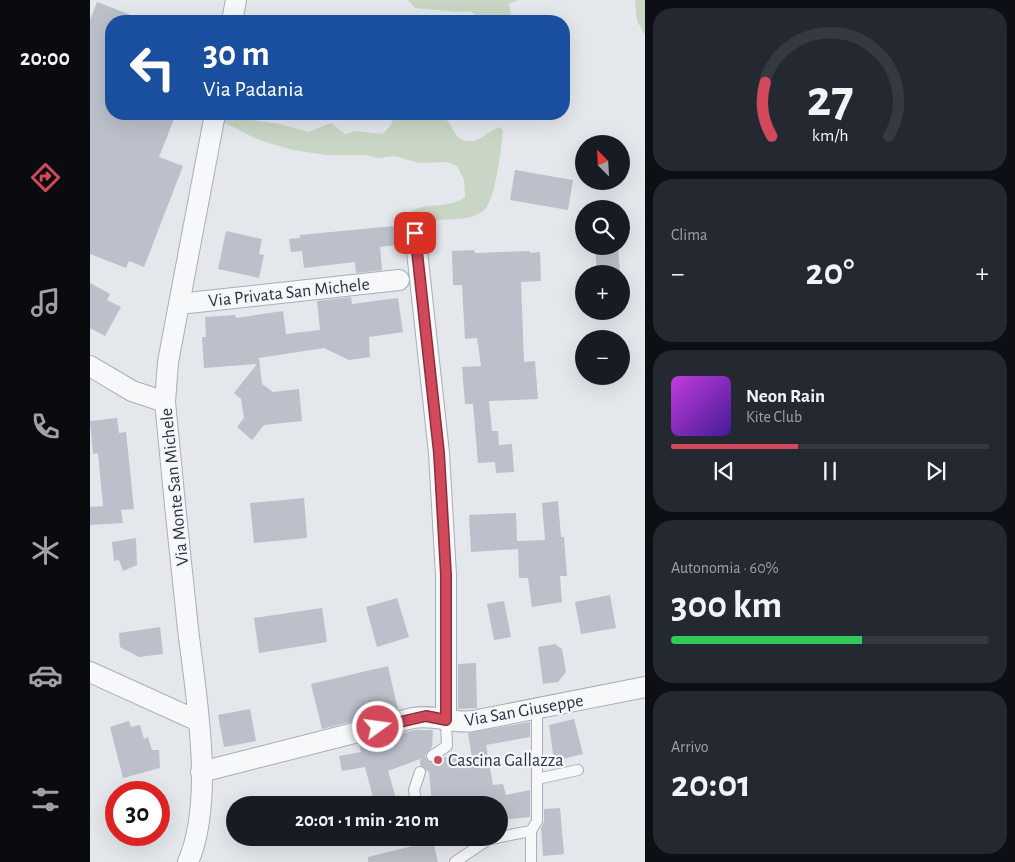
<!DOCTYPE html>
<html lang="it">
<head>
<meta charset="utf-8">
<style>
	:root { --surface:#171b24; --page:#242831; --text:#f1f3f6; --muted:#9ea1a6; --line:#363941; --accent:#d1495b }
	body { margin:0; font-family:"Alegreya Sans",sans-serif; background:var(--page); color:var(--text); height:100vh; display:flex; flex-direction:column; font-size:19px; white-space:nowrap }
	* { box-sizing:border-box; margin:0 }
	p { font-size:16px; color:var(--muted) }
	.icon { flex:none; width:28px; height:28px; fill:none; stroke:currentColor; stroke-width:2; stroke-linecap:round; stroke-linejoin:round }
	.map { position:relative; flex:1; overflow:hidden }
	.details { display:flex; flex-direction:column; gap:8px; padding:8px; background:#0d0f14; width:370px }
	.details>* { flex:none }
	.guide { position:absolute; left:15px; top:15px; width:465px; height:105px; border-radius:20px; box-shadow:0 5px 20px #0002; background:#1a4fa0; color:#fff; overflow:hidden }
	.needle { width:32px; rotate:336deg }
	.buttons { position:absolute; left:485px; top:135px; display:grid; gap:10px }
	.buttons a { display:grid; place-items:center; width:55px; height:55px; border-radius:50%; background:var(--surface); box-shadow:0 5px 20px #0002; font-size:25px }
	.speed { position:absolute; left:15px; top:781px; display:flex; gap:10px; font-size:25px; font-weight:700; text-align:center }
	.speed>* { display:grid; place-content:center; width:65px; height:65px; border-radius:50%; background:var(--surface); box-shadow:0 5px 20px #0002; line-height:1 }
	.speed .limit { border:8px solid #d22; background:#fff; color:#111 }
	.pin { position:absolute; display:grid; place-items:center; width:42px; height:42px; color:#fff; margin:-21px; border-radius:10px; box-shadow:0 2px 8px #0006 }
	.me { position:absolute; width:55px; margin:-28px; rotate:76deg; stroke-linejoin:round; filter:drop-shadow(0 0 4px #0008) }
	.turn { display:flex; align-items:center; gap:18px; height:105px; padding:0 15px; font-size:22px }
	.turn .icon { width:65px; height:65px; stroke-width:2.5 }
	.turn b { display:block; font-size:35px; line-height:42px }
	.big { font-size:38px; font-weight:600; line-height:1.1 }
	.details .widget { flex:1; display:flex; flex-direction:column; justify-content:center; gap:8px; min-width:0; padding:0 18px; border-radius:20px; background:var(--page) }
	.details .dial { align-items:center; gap:0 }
	.dial svg { height:130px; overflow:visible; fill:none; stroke:var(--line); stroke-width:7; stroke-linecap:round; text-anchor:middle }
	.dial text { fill:var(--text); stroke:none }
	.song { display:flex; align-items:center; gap:15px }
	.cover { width:60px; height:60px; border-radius:8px; background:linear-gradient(135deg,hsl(290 70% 55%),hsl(260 70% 35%)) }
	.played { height:5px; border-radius:2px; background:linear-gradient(90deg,var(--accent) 40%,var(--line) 40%) }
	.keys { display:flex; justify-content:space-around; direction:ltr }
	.heat { display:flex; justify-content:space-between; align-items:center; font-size:28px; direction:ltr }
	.charge { height:8px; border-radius:4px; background:linear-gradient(90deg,#34c759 60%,var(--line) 0) }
	.trip { position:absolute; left:136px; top:796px; width:282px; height:50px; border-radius:25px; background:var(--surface); box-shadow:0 5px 20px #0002; font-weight:600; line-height:50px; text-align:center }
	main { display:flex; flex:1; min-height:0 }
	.dock { display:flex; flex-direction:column; width:90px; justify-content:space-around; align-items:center; background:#090b0e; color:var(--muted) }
	.dock .icon { width:35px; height:35px }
	.dock .selected { color:var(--accent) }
	.dock b { font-size:22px; color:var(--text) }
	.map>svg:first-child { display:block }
	.green { fill:#c9d6c5 }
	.building { fill:#bbc0ca }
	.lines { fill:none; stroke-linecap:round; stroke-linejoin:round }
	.service-casing { stroke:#a9aeb7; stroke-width:12 }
	.minor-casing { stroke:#a9aeb7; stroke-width:22 }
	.service { stroke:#f7f8fa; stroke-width:10 }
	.minor { stroke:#f7f8fa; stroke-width:20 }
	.route-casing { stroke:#882f3b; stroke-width:12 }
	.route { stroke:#d1495b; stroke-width:9 }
	.poi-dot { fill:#d1495b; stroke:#f4f6f9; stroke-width:2 }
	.labels { text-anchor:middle; stroke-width:4.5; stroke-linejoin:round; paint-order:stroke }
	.street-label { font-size:18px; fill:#2b3445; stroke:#f4f6f9 }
	.poi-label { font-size:18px; fill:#2b3445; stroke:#f4f6f9; text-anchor:start }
</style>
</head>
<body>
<main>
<nav class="dock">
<b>20:00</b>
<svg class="icon selected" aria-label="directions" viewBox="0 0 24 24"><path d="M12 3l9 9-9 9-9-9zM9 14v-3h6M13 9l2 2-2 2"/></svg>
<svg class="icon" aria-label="music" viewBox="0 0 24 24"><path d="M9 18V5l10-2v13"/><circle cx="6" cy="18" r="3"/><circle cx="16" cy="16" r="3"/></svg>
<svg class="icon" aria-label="phone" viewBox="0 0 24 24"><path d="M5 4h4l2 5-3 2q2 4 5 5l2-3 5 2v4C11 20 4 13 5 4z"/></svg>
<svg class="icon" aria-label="climate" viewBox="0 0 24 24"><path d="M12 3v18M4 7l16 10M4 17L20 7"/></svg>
<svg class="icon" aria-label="car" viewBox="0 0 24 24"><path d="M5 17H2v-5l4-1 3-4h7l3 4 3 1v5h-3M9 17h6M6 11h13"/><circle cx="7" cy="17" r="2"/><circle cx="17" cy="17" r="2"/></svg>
<svg class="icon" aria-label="filters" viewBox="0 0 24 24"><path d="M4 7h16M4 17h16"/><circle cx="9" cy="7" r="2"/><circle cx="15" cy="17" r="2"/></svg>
</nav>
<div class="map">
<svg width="555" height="862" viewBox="0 0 555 862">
	<rect width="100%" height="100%" fill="#e4e7ec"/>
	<!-- green -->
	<path class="green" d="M 318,0 L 428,0 L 419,4 L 421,15 L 419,21 L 383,21 L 385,15 L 381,11 L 370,12 L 325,8 Z
		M 545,0 L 555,0 L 555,35 L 547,21 Z
		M 305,114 C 316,114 339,111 348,114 C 365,120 361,143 382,141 C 391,140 400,130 410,127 L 413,131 C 411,148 406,203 392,212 C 379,221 359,218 344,221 C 333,223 325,230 314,229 L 312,219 C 333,197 355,212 375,197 L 374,180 L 367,166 L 356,162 L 329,163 L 305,156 L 287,158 L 277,155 L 237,155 L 203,150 L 169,140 L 133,122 L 135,116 L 189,124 L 219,132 L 241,123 L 255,134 L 265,131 L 293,134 L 301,125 Z"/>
	<!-- building -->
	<path class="building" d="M 7,2 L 54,20 L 21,21 L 21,114 L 86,114 L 69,157 L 93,166 L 54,267 L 39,261 L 36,268 L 0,254 L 0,20 Z
		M 425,170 L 483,180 L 478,210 L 420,200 Z
		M 304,226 L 306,245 L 290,247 L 292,270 L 266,273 L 265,262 L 214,268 L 212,251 L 201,252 L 199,239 L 210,238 L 210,235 Z
		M 136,231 L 172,239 L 169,254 L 174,255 L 169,278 L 128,269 Z
		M 528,247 L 530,274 L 507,274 L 505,249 Z
		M 384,250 L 385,253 L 440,251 L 440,253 L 450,252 L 451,281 L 431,282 L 434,362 L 445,361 L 448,399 L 399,401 L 402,431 L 408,431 L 409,445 L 422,444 L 424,472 L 406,473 L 405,462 L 388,463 L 383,404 L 375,404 L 372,367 L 391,366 L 387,338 L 375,339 L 372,285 L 363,285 L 362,251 Z
		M 0,283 L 20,294 L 17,300 L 31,307 L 15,336 L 0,328 Z
		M 261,297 L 262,304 L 308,298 L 313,332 L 279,337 L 280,357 L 259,360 L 234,348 L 169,358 L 172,384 L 183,392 L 209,389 L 212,421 L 174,425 L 162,440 L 147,427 L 154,418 L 151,399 L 144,393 L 167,364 L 114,368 L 112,337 L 116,337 L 115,317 L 145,315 L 146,318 L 193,311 L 196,334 L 230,330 L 227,301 Z
		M 27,418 L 29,433 L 36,432 L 44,509 L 31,510 L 33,523 L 0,525 L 0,507 L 13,506 L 8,453 L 3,454 L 0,421 Z
		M 214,498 L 217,538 L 164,543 L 160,503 Z
		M 468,501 L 471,537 L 474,537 L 477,576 L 470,576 L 472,602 L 442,607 L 438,578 L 429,578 L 428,549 L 381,552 L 379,515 L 426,513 L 427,541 L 455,540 L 452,503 Z
		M 46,538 L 47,565 L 33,571 L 29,560 L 24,561 L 22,542 Z
		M 520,595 L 526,628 L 491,634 L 485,602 Z
		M 307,598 L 319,637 L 287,647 L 276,607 Z
		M 414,601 L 421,637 L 404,640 L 397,604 Z
		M 232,608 L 237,642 L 169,653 L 164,618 Z
		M 70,627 L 73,654 L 49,657 L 30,647 L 29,633 Z
		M 465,644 L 472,649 L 476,672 L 468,682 L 453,684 L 448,647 Z
		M 386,663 L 387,708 L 368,709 L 368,664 Z
		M 298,666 L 308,710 L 232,729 L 221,684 Z
		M 160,709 L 166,741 L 134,747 L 128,715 Z
		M 484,719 L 493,754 L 464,761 L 459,725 Z
		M 39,721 L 41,727 L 50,725 L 54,739 L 58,737 L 62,750 L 69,750 L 70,768 L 33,778 L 20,727 Z
		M 440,722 L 440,737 L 396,745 L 403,785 L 413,784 L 416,795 L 440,790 L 440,817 L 410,820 L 410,805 L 342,805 L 339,772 L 330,765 L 330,759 L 298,771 L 308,805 L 285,805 L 275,767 L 252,771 L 249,756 L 271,752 L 269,744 L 325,730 L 343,730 L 342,747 L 335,756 L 337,760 L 343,763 L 354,757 L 382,758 L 378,733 Z
		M 470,808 L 474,854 L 453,856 L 451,828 L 454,822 L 454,809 Z
		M 343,841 L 348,862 L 278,862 L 278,857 Z"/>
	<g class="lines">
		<defs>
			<path id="service" d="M 342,756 L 357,746 L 356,720
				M 447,779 L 488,770
				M 327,805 L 324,790 L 330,772
				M 441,831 L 447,821 L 447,709
				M 410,837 L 441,831 L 441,862
				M 365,862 L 399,839 L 407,838"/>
			<path id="minor" d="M 142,21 L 146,0
				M 325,233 L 349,453 L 356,575 L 356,720
				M 89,304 L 309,280
				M 0,366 L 42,391 L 75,402
				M 0,672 L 108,721
				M 111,772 L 323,718 C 345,714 362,724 383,721 L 555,687
				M 98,862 C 125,800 106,696 98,629 C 90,553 82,478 75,402 L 78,362 L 125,114"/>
		</defs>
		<!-- service casing -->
		<use href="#service" class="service-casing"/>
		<!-- minor casing -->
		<use href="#minor" class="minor-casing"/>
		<!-- service -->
		<use href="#service" class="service"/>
		<!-- minor -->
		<use href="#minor" class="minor"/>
	</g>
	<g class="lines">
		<defs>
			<path id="route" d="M 288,727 L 336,716 L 356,720 L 356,575 L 349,453 L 325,233"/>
		</defs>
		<!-- route casing -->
		<use href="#route" class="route-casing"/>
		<!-- route -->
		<use href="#route" class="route"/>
	</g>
	<!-- markers -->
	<circle class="poi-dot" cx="348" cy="760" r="5"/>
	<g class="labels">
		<!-- street labels -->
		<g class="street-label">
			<text transform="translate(199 292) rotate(-6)" y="6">Via Privata San Michele</text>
			<text transform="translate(84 487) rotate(-96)" y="6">Via Monte San Michele</text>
			<text transform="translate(434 710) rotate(-10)" y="6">Via San Giuseppe</text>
		</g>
		<!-- poi labels -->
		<g class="poi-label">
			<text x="358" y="766">Cascina Gallazza</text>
		</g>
	</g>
</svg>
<div class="buttons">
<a><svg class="needle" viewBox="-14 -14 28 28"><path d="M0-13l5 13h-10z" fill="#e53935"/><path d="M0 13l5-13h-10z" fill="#9ea1a6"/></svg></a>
<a><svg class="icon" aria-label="search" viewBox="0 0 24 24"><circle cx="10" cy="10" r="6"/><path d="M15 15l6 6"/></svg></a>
<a>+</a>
<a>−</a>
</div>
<div class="speed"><div class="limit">30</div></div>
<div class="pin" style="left:325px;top:233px;background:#d93025"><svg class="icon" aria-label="arrive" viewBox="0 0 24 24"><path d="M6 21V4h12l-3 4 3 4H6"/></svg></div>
<svg class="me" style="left:288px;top:727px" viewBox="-20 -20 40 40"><circle r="17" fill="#d1495b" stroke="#fff" stroke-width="3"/><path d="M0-11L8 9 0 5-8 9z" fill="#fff"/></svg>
<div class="trip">20:01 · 1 min · 210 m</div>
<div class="guide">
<div class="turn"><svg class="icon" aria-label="left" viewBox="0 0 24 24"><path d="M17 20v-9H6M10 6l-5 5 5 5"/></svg><div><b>30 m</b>Via Padania</div></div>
</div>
</div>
<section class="details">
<div class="widget dial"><svg viewBox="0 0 100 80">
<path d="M14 69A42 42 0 1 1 86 69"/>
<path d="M14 69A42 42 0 0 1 10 36" stroke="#d1495b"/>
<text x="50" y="56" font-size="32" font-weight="700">27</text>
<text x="50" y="72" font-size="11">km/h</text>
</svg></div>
<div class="widget"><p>Clima</p>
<div class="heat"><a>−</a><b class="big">20°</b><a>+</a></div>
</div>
<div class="widget">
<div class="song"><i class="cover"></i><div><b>Neon Rain</b><p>Kite Club</p></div></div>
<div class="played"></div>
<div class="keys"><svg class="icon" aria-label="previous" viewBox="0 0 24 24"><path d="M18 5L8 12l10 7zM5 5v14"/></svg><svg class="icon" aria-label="pause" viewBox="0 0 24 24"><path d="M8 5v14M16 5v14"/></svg><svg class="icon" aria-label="next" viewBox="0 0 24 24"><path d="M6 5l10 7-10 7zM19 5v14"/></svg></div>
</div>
<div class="widget"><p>Autonomia · 60%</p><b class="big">300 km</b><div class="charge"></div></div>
<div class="widget"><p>Arrivo</p><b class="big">20:01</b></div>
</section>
</main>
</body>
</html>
